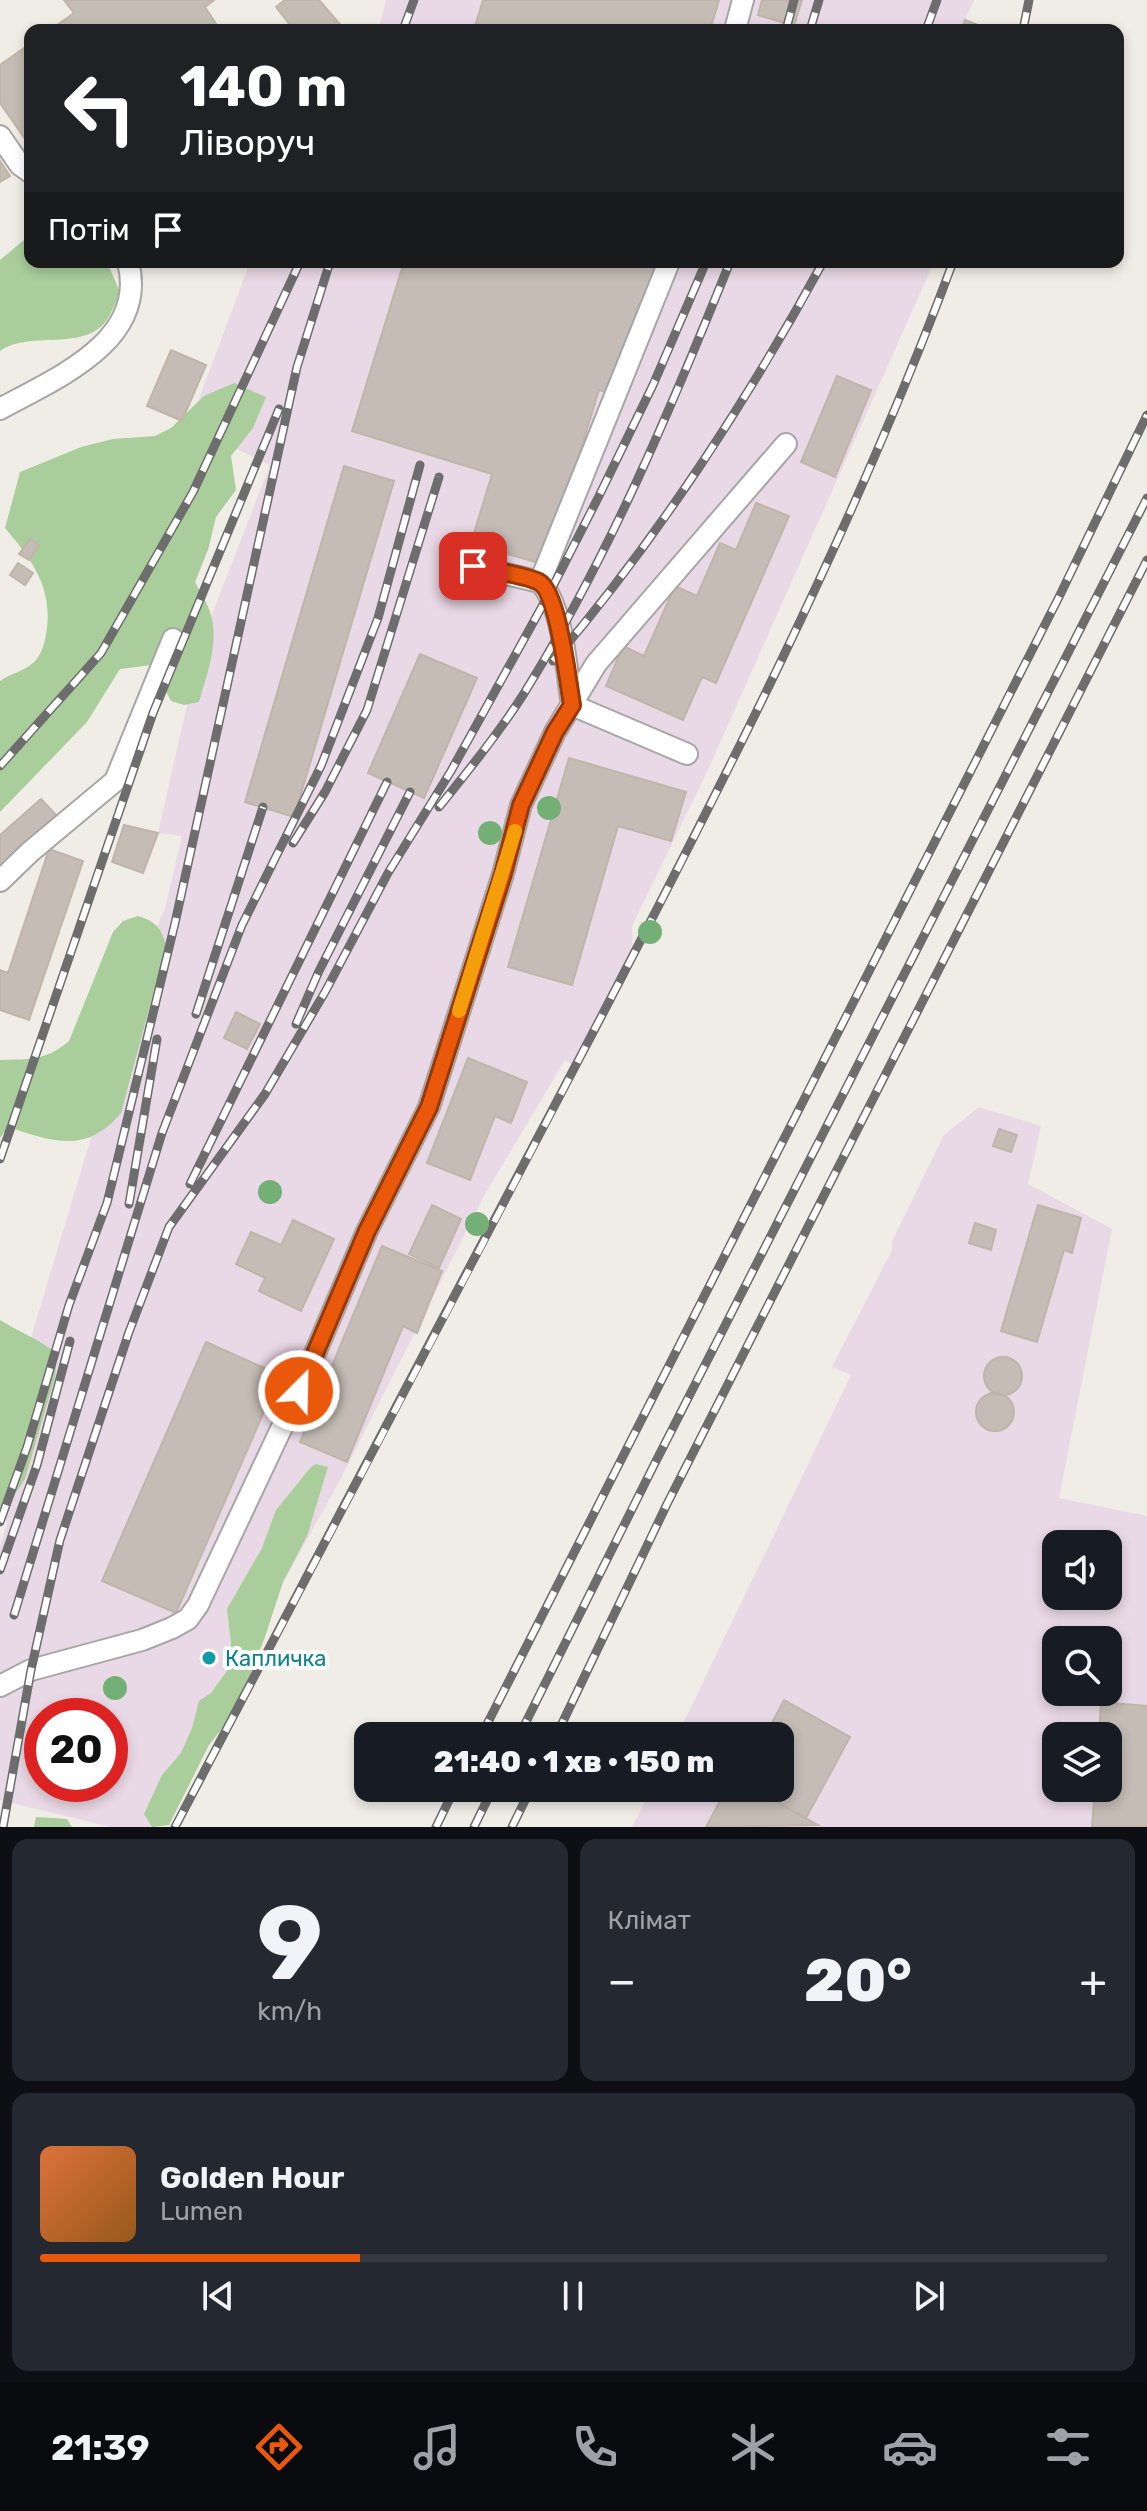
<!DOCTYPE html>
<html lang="uk">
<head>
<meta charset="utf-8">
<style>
	:root { --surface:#171b24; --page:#242831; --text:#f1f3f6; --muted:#9ea1a6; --line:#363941; --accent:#ea580c }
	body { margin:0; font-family:Rubik,sans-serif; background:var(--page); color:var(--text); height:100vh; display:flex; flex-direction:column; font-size:30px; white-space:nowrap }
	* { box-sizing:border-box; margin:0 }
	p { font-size:26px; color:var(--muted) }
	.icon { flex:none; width:44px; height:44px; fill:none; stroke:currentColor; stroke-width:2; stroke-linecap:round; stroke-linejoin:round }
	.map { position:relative; height:1827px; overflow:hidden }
	.sheet { display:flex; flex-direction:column; gap:12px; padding:12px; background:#0d0f14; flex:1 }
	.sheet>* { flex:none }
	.guide { position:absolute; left:24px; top:24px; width:1100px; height:244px; border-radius:16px; box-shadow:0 4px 12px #0003; background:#202124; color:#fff; overflow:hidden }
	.controls { position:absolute; left:1042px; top:1530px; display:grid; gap:16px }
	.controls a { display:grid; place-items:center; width:80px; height:80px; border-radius:16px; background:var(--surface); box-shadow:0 4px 12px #0003; font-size:40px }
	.speed { position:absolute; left:24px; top:1698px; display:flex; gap:16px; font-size:40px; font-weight:700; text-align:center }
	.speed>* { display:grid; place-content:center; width:104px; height:104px; border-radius:50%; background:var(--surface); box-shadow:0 4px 12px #0003; line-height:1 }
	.speed .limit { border:12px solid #d22; background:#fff; color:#111 }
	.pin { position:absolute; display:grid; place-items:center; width:68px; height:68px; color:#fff; margin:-34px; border-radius:16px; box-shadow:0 4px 12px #0006 }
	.me { position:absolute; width:88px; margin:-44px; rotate:23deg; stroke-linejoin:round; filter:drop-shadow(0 0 6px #0008) }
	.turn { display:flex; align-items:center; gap:28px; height:168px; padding:0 24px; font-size:36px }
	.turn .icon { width:104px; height:104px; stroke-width:2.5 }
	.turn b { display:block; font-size:56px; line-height:68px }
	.then { display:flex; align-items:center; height:76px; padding:0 24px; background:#0003; gap:16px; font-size:30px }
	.big { font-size:60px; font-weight:800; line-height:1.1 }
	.sheet .card { flex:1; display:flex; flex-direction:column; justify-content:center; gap:12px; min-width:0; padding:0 28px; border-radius:16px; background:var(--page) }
	.sheet .dial { align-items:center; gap:0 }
	.dial b { font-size:104px; line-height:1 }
	.song { display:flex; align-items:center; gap:24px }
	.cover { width:96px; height:96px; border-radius:12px; background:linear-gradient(135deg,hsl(20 70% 55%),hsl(30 70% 35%)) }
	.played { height:8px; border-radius:4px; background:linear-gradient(90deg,var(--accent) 30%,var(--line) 30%) }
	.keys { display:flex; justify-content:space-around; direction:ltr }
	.heat { display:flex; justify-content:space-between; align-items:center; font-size:44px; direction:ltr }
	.sheet .tiles { flex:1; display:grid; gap:12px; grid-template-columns:1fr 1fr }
	.card:last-child { grid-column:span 2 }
	.trip { position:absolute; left:354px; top:1722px; width:440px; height:80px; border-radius:16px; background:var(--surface); box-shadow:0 4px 12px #0003; font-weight:800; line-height:80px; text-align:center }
	.tab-bar { display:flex; height:128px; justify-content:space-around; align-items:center; background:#090b0e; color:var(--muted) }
	.tab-bar .icon { width:56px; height:56px }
	.tab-bar .selected { color:var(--accent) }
	.tab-bar b { font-size:36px; color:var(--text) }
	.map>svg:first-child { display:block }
	.industrial { fill:#e9d8e5; fill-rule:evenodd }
	.forest { fill:#a9ce9c }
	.building { fill:#c4bcb5; stroke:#c1b4a8; stroke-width:2 }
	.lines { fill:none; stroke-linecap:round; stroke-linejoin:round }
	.lane-casing { stroke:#a6a6a6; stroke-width:24 }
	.lane { stroke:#fff; stroke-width:20 }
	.rail-casing { stroke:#6d6d6d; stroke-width:9 }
	.rail { stroke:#fff; stroke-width:6; stroke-dasharray:18; stroke-linecap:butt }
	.tree { fill:#74af76 }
	.route-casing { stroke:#983908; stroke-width:20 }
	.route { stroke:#ea580c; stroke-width:14 }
	.slow { stroke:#f59e0b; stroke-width:14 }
	.culture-dot { fill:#0f9aa8; stroke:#fff; stroke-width:3 }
	.labels { text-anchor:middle; stroke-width:8; stroke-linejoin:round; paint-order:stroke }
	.culture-label { font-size:22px; fill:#0d838f; stroke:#fff; text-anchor:start }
</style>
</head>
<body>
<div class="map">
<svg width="1147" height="1827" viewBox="0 0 1147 1827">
	<rect width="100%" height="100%" fill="#f0ede6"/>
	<!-- industrial -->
	<path class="industrial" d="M 386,0 L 974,0 L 965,20 L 991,30 L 378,30 Z
		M 250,262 L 934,262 L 707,772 L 632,926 L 633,955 L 575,1067 L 565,1060 L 484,1196 L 340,1480 L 215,1705 L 153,1827 L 110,1827 L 0,1800 L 0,1546 L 7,1524 L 0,1492 L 0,1441 L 148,948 L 165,908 L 182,836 L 158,833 L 201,643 L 270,465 L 189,426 ZM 42,1716 L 110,1716 L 110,1784 L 42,1784 Z
		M 979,1107 L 1041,1126 L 1028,1184 L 1112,1229 L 1059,1498 L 1147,1516 L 1147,1827 L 632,1827 L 652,1788 L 780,1788 L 780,1736 L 677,1736 L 851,1375 L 832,1367 L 892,1250 L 892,1241 L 944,1135 ZM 1056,1544 L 1108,1544 L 1108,1596 L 1056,1596 ZM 1056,1640 L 1108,1640 L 1108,1692 L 1056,1692 ZM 1056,1736 L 1108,1736 L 1108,1788 L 1056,1788 Z"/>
	<!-- forest -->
	<path class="forest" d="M 30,235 L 30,262 L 107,262 L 120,292 C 116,301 112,313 106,321 C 83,352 29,330 0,351 L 0,260 Z
		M 234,383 L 266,397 L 253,428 L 231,456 L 236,490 L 216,517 L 208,550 L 195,582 C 200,592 207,602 210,612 C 220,641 207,674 199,702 L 184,705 L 171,701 L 152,665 L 120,669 L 87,722 L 0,812 L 0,681 C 10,674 24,671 33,663 C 41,656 44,645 46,635 C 54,589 33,561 5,528 L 20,472 L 81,447 L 113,439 L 155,436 L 171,428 L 204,396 Z
		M 138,916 C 155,921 162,928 166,946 L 121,1113 C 86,1155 52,1141 8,1127 L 0,1138 L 0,1060 C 29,1059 46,1061 69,1041 L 113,932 L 123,921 Z
		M 0,1320 C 19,1332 41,1340 57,1354 L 55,1377 L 25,1479 L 11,1500 L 0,1509 Z
		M 316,1464 L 328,1467 L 307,1536 L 283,1582 L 265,1637 L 237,1709 L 209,1745 L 169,1825 L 152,1827 L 144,1814 L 162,1775 L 181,1753 L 192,1728 L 199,1701 L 211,1693 L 227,1671 L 231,1643 L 227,1609 L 262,1548 L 276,1510 L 311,1467 Z
		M 36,1817 L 67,1819 L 72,1827 L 34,1827 Z"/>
	<!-- building -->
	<path class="building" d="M 64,0 L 214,0 L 205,7 L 220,30 L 50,30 L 74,13 Z
		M 285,0 L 319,0 L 345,30 L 294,30 L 276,7 Z
		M 483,0 L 719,0 L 710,30 L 474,30 Z
		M 762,0 L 802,0 L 794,26 L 758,15 Z
		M 965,20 L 991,30 L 961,30 Z
		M 30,44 L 30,146 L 0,103 L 0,65 Z
		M 0,161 L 10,176 L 0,182 Z
		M 404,262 L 660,262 L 620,396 L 599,390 L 545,565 L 471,543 L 492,474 L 352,431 Z
		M 171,350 L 206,365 L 182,421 L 147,406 Z
		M 837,376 L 871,390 L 835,477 L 801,462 Z
		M 344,466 L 394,481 L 294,817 L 245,802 Z
		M 756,503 L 789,516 L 716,683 L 702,677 L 683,720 L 606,686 L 623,646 L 644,656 L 675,586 L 697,596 L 720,543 L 736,550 Z
		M 30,539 L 39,545 L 29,560 L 19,554 Z
		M 18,563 L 33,573 L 25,585 L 10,575 Z
		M 420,654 L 477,678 L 424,798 L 368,773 Z
		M 569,758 L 686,792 L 671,841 L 618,826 L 572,985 L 508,967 Z
		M 41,799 L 58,817 L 0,869 L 0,835 Z
		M 124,825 L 158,833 L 143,873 L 112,862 Z
		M 49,849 L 83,861 L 29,1020 L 0,1010 L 0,970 L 8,973 Z
		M 236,1012 L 260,1024 L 247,1049 L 224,1038 Z
		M 468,1058 L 527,1082 L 511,1123 L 495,1116 L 470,1180 L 427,1163 Z
		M 999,1129 L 1017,1135 L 1011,1152 L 993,1146 Z
		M 432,1205 L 461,1219 L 439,1268 L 409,1254 Z
		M 1038,1205 L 1081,1218 L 1072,1253 L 1064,1250 L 1037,1342 L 1001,1331 Z
		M 293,1220 L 334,1239 L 301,1311 L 259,1291 L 265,1278 L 236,1264 L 251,1232 L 281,1245 Z
		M 975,1223 L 996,1230 L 991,1250 L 969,1243 Z
		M 382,1246 L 442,1271 L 417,1333 L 403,1326 L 347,1462 L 300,1442 Z
		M 206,1342 L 280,1375 L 176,1613 L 102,1581 Z
		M984 1376a19 19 0 1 1 38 0a19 19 0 1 1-38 0Z
		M976 1412a19 19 0 1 1 38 0a19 19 0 1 1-38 0Z
		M201 1658a8 8 0 1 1 16 0a8 8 0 1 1-16 0Z
		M 784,1700 L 850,1737 L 806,1818 L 751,1788 L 780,1788 L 780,1736 L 765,1736 Z
		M 1101,1702 L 1147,1706 L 1147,1827 L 1092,1827 L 1095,1788 L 1108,1788 L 1108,1736 L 1099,1736 Z
		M 727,1788 L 751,1788 L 818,1825 L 706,1827 Z"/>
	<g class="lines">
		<defs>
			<path id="lane" d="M 735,30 L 743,0
				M 0,136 L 20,165 L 30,172
				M 669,262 L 540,582 C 564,608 566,671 572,705 L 687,754
				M 0,409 C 56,378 149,341 128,262
				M 473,566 L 540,582
				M 0,881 L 30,852 L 115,781 L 173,639
				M 0,1686 L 31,1670 L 142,1640 L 172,1628 L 188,1619 L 198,1605 L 299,1391 L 367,1231 L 429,1107 L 503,874 L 521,805 L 555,732 L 596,664 L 786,444"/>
		</defs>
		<!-- lane casing -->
		<use href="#lane" class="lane-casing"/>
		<!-- lane -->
		<use href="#lane" class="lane"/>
		<defs>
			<path id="rail" d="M 403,30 L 414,0
				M 786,30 L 794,0
				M 810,30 L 819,0
				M 926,30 L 937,0
				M 1023,30 L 1029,0
				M 553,661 C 655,542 748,400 823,262
				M 0,766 L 101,653 L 193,492 L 300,262
				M 439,807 C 468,771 498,734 523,695 C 608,558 670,411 730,262
				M 293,843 L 325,792 L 367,710 L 439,477
				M 196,1014 L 263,807
				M 296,1024 L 319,971 L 410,792
				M 0,1159 L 153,713 L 279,409
				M 190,1184 L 387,782
				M 129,1204 L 157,1039
				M 0,1522 L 27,1447 L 69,1305 L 107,1203 L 175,923 L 297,367 L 330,262
				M 0,1570 L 37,1465 L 70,1341
				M 14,1615 L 162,1133 L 242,925 L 321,766 L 378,618 L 420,465
				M 481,1736 L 1059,597 L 1147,415
				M 519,1736 L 655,1463 L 1147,498
				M 556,1736 L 667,1504 L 1147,560
				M 3,1827 L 31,1670 L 60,1540 L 129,1332 L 169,1227 L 265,1094 L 325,992 L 388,873 L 451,771 L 550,592 L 599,496 L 653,385 L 706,262
				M 175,1827 C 313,1565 452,1304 588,1042 C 721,787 853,531 953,262
				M 436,1827 L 455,1788
				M 474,1827 L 493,1788
				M 512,1827 L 531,1788"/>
		</defs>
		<!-- rail casing -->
		<use href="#rail" class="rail-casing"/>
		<!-- rail -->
		<use href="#rail" class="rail"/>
	</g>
	<!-- trees -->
	<g class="tree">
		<circle cx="549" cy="808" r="12"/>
		<circle cx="490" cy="833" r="12"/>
		<circle cx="650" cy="932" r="12"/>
		<circle cx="270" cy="1192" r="12"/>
		<circle cx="477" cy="1224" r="12"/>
		<circle cx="115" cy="1688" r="12"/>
	</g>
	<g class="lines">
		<defs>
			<path id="route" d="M 299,1391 L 367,1231 L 429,1107 L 503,874 L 521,805 L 555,732 L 572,705 C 568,682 558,592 539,582 C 526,575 489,570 473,566"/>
		</defs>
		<!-- route casing -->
		<use href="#route" class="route-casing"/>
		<!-- route -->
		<use href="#route" class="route"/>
		<!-- slow -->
		<path class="slow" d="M 459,1011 L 515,831"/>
	</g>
	<!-- markers -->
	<circle class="culture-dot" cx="209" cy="1658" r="8"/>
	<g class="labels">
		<!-- culture labels -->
		<g class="culture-label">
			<text x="225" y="1666">Капличка</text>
		</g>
	</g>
</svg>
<div class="controls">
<a><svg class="icon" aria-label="sound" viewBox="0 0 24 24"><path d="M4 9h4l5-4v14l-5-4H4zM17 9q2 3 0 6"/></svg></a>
<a><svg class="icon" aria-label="search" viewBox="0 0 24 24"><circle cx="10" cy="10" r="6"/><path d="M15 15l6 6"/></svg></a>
<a><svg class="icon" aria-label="layers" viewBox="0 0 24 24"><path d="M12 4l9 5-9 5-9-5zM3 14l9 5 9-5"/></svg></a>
</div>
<div class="speed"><div class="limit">20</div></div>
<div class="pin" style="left:473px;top:566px;background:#d93025"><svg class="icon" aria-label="arrive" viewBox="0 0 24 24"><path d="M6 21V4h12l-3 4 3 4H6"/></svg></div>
<svg class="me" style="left:299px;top:1391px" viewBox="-20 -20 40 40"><circle r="17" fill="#ea580c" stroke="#fff" stroke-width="3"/><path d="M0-11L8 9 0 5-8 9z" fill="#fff"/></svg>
<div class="trip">21:40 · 1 хв · 150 m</div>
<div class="guide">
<div class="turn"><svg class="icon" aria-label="left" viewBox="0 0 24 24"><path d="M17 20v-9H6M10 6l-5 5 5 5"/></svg><div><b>140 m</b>Ліворуч</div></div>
<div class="then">Потім<svg class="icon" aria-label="arrive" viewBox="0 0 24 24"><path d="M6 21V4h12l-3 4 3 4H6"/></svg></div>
</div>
</div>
<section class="sheet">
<div class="tiles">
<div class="card dial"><b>9</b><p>km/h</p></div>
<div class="card"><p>Клімат</p>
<div class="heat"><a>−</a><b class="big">20°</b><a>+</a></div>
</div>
<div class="card">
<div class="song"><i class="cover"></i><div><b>Golden Hour</b><p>Lumen</p></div></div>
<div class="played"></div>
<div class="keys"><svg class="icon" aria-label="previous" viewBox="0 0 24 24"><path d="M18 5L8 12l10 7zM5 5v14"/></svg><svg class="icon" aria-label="pause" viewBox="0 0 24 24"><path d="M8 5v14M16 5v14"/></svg><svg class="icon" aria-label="next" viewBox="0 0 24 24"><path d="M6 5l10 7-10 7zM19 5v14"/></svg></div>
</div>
</div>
</section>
<nav class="tab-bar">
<b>21:39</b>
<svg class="icon selected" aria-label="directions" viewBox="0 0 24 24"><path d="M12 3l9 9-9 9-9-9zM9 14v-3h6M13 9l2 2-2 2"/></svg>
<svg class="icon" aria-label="music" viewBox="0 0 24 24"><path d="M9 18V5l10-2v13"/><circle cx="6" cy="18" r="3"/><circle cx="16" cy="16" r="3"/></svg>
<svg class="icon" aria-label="phone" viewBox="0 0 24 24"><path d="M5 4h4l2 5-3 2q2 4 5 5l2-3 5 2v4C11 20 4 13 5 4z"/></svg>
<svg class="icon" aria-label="climate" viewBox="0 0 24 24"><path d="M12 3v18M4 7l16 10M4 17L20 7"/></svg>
<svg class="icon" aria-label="car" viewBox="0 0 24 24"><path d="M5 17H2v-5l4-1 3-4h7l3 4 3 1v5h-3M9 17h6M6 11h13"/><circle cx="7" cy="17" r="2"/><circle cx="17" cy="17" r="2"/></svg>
<svg class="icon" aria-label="filters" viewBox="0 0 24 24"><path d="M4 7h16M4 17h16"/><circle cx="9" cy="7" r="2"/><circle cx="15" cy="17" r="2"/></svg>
</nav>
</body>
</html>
